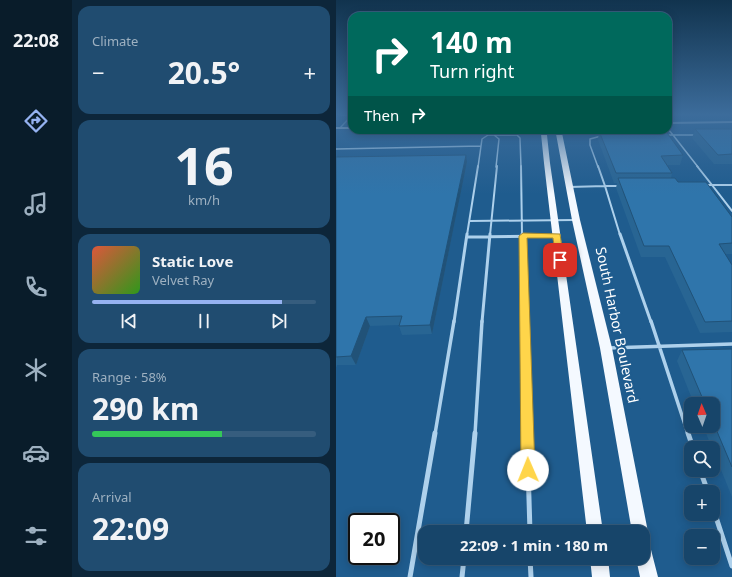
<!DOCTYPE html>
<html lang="en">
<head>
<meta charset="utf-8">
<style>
	:root { --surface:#17456a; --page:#204c70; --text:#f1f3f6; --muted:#9eb1c1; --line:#365d7e; --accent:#95b2f1 }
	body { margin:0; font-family:"Noto Sans",sans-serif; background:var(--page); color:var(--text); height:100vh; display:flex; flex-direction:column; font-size:15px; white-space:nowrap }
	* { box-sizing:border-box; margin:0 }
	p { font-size:13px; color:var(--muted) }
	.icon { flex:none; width:22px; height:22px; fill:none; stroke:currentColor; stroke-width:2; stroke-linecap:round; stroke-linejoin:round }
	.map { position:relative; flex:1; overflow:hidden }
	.sheet { display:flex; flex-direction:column; gap:6px; padding:6px; background:#0d263a; width:264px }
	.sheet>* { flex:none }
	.guide { position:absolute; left:12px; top:12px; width:324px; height:122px; border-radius:12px; box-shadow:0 2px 10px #0003,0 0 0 1px var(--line); background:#00695c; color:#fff; overflow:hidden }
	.needle { width:26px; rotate:358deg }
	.tools { position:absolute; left:348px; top:397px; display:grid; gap:8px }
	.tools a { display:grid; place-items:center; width:36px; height:36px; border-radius:8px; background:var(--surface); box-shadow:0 2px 10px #0003,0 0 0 1px var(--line); font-size:20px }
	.speed { position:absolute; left:12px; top:513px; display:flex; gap:8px; font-size:20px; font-weight:700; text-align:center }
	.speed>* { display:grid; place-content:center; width:52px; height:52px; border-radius:50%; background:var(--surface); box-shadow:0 2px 10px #0003,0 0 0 1px var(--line); line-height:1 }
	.speed .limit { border:2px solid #111; border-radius:6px; background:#fff; color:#111 }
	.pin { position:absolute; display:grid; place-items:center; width:34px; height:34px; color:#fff; margin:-17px; border-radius:8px; box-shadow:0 2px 6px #0006 }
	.me { position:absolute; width:44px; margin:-22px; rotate:359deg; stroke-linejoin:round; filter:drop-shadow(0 0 3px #0008) }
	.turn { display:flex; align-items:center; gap:14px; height:84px; padding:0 16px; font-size:18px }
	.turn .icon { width:52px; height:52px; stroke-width:2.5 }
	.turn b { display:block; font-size:28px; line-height:34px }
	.then { display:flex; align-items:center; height:38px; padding:0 16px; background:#0003; gap:8px; font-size:15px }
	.big { font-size:30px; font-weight:700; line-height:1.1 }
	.sheet .widget { flex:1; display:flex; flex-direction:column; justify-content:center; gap:6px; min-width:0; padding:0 14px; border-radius:12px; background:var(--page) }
	.sheet .dial { align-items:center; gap:0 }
	.dial b { font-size:52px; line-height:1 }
	.song { display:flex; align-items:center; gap:12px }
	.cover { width:48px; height:48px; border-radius:6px; background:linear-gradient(135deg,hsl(10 70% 55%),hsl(110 70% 35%)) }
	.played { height:4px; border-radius:2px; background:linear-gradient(90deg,var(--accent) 85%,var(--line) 85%) }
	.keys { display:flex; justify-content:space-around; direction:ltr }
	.heat { display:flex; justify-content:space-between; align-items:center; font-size:22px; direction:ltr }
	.charge { height:6px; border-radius:3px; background:linear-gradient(90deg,#34c759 58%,var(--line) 0) }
	.trip { position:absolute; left:82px; top:525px; width:232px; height:40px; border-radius:12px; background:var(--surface); box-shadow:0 2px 10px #0003,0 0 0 1px var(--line); font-weight:700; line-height:40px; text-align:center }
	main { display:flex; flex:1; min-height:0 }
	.tabs { display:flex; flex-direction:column; width:72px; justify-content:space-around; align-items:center; background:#091c2a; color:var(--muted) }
	.tabs .icon { width:28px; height:28px }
	.tabs .active { color:var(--accent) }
	.tabs b { font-size:18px; color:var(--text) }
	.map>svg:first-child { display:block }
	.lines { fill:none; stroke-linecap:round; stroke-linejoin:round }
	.service-far4 { stroke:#aed1ec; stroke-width:1.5 }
	.service-far3 { stroke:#aed1ec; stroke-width:2 }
	.service-far2 { stroke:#aed1ec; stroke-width:3 }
	.service-far1 { stroke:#aed1ec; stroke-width:3.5 }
	.service { stroke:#aed1ec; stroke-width:5 }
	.secondary { fill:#daebf9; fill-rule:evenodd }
	.primary { fill:#f4f9ff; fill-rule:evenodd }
	.wall { fill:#286593 }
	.shaded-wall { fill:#215278 }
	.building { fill:#2f75ab; stroke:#215278 }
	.route { fill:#ffd54a; stroke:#a68a30 }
	.labels { text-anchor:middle; stroke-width:4; stroke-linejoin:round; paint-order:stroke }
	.street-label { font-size:14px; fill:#fff; stroke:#1f5c8e }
</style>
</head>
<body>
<main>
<nav class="tabs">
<b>22:08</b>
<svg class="icon active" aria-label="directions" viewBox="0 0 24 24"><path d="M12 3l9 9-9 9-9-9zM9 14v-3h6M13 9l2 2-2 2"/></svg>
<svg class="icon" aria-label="music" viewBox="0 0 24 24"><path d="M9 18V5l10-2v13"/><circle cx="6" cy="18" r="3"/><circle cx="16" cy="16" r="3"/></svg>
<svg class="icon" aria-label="phone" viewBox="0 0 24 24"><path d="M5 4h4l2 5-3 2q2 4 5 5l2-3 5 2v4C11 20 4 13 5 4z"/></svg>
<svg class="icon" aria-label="climate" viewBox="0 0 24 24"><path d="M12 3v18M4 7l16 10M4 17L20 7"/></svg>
<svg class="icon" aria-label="car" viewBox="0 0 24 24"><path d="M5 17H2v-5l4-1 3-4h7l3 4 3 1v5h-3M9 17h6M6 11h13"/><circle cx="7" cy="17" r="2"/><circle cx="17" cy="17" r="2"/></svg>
<svg class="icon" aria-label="filters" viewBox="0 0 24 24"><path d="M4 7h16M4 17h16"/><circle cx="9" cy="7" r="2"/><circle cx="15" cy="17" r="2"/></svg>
</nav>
<section class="sheet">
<div class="widget"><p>Climate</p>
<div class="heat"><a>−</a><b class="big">20.5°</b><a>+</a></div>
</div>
<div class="widget dial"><b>16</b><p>km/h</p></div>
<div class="widget">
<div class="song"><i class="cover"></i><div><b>Static Love</b><p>Velvet Ray</p></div></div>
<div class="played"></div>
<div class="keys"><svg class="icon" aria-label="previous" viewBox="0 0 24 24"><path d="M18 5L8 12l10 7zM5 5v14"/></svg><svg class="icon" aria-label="pause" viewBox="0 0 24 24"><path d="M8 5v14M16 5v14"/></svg><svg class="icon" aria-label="next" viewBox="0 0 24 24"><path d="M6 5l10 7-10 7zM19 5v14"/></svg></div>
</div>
<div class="widget"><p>Range · 58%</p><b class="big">290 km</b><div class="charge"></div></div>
<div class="widget"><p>Arrival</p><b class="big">22:09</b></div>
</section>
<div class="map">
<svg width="396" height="577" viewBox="0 0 396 577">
	<rect width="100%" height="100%" fill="#1f5c8e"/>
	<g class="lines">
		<!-- service-far4 -->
		<path class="service-far4" d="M 0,115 L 16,115
			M 4,128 L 16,115
			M 158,135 L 181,135 L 184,138 L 185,167
			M 158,135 L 163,139 L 160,167
			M 330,135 L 337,135 L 332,129
			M 337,135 L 362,167
			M 337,135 L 359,135
			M 0,149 L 145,146
			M 142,167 L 146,139 L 152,135 L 158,135 L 158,130
			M 262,167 L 254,145 L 254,139 L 265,136"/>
		<!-- service-far3 -->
		<path class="service-far3" d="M 185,166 L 186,235
			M 361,166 L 376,185 L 368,185
			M 376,185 L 396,211
			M 376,185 L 396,185
			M 283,186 L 269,186 L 284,235
			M 233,187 L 269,186 L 262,166
			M 134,221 L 238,220
			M 131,235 L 142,166
			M 154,235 L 161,166"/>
		<!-- service-far2 -->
		<path class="service-far2" d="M 186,234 L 189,322
			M 284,234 L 315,322
			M 131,237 L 219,236
			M 118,322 L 131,234
			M 146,322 L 154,234"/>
		<!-- service-far1 -->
		<path class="service-far1" d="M 189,321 L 192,434
			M 315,321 L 352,434
			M 272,348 L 396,344
			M 99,434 L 118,321
			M 139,434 L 146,321"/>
		<!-- service -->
		<path class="service" d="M 191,433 L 194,532
			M 352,433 L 357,448
			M 364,470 L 372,492
			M 377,508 L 396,566
			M 130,532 L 139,433
			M 194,558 L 195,577
			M 74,577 L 99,433
			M 126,577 L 128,558"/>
		<!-- secondary -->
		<path class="secondary" d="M 396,121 L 396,123 L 332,124 L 332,122 Z
			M 0,127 L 16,127 L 16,129 L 0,129 Z"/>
		<!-- primary -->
		<path class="primary" d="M 210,130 L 220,130 L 226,133 L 244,220 L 276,348 L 312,532 L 310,538 L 307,539 L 307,532 L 296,532 L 264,348 L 236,220 L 220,134 L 215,132 L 211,135 L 214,163 L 267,532 L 251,532 L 208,163 L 205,134 Z
			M 307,539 L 313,542 L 322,577 L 304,577 L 300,558 L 307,558 Z
			M 254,558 L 272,558 L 274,577 L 256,577 Z"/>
	</g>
	<!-- wall -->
	<path class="wall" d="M 0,114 L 4,114 L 5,117 L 3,120 L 0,120 Z
		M 359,129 L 396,129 L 396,164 L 378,164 L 356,138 Z
		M 263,131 L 347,155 L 344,165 L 331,165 L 336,173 L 335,178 L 396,217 L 396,254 L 389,254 L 396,265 L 396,332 L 364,333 L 329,257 L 305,257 L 280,188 L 281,183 L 278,183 L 262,140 Z
		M 0,157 L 131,162 L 96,334 L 66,335 L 63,326 L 63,325 L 34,326 L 20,365 L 1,365 L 0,368 Z
		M 396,349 L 396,497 L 377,450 L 377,448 L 376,448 L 367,426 L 377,426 L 377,404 L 358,404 L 341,361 L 346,350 Z"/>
	<!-- shaded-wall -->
	<path class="shaded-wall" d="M 0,114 L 4,114 L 5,117 L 3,120 Z
		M 130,155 L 131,162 L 96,334 L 94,325 Z
		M 30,317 L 34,326 L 20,365 L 15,356 Z"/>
	<!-- building -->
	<path class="building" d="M 359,129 L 396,129 L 396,154 L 382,155 Z
		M 313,130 L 329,130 L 347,155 L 325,156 L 336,173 L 280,173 L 263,131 Z
		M 130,155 L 94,325 L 63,326 L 66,316 L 30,317 L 15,356 L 0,357 L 0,157 Z
		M 282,178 L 339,178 L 342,182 L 370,182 L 396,217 L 396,243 L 383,244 L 396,265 L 396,321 L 369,322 L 333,246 L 308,246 Z
		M 396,349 L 396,467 L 377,422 L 377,404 L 369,404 L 346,350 Z"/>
	<!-- sky -->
	<linearGradient id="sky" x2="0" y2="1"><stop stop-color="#11334e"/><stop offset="0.59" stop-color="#3c6c9b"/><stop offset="1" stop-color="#3c6c9b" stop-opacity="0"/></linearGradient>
	<rect width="396" height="194" fill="url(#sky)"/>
	<!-- route -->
	<path class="route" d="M 187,233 L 224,234 L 228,260 L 224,262 L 220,260 L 217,238 L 191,238 L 199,470 L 197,475 L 192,477 L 187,475 L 185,470 L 183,236 Z"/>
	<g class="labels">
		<!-- street labels -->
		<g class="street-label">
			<text transform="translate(281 325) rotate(78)" y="5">South Harbor Boulevard</text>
		</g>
	</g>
</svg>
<div class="tools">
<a><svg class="needle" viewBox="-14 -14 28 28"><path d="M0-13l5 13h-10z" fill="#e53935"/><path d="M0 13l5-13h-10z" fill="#9eb1c1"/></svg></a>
<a><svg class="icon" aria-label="search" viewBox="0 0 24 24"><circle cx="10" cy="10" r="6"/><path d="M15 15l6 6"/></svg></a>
<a>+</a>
<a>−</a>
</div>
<div class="speed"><div class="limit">20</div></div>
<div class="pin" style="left:224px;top:260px;background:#d93025"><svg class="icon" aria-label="arrive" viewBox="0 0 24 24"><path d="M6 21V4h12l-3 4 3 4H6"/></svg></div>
<svg class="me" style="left:192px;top:470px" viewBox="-20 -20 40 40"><circle r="19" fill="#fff"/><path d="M0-13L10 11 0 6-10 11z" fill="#ffd54a"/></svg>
<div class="trip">22:09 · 1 min · 180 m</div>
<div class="guide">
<div class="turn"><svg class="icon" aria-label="right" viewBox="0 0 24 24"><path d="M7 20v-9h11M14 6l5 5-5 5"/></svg><div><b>140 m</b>Turn right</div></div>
<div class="then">Then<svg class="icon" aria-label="right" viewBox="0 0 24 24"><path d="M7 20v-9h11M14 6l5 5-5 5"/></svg></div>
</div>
</div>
</main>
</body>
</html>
